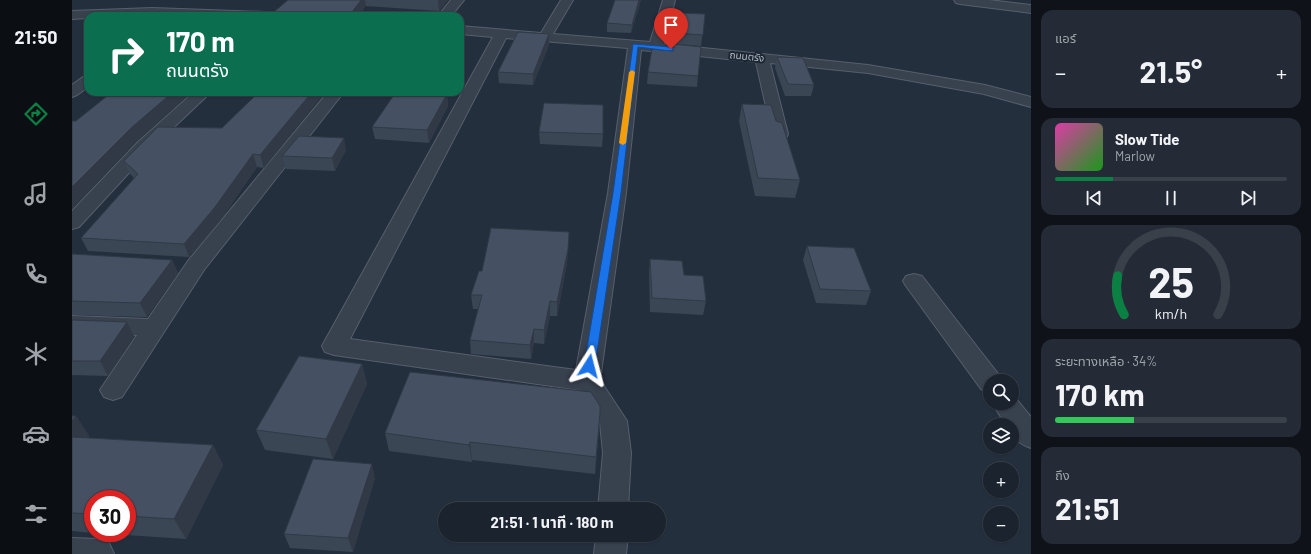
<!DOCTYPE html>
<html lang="th">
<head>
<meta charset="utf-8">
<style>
	:root { --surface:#1b232e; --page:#242b36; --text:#f1f3f6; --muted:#a0a4aa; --line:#39404a; --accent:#0b8043 }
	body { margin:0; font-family:Barlow,"Noto Sans Thai",sans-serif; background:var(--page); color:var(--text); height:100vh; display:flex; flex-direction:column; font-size:15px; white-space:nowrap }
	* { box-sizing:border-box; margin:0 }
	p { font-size:13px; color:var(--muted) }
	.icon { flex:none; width:22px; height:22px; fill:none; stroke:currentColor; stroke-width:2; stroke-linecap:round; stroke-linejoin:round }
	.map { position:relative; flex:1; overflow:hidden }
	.sheet { display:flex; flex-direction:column; gap:10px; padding:10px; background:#0f1319; width:280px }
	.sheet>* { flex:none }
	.hud { position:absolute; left:12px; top:12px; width:380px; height:84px; border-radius:12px; box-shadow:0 1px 3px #0004,0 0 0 1px var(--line); background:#0b6e4f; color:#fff; overflow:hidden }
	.tools { position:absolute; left:911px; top:374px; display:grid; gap:8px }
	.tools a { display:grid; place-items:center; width:36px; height:36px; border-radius:50%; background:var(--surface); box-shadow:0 1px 3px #0004,0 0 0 1px var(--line); font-size:20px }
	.speed { position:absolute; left:12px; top:490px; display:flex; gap:8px; font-size:20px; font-weight:700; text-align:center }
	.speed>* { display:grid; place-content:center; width:52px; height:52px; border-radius:50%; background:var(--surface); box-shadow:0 1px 3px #0004,0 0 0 1px var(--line); line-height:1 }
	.speed .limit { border:6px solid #d22; background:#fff; color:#111 }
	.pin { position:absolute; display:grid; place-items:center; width:34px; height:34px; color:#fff; margin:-41px -17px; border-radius:50% 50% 50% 0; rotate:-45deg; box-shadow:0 0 4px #0007 }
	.pin .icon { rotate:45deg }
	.me { position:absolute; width:44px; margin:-22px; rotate:9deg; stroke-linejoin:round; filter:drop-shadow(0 0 3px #0008) }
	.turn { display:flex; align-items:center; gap:14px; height:84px; padding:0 16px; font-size:18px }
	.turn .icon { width:52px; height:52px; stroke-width:2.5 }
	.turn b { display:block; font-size:28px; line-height:34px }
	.big { font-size:30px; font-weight:700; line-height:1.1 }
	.sheet .widget { flex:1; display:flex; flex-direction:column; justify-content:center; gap:6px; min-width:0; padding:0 14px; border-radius:12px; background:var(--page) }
	.sheet .dial { align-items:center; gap:0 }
	.dial svg { height:104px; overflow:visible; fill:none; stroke:var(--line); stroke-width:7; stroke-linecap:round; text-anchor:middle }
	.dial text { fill:var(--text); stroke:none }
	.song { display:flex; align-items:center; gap:12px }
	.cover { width:48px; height:48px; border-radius:6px; background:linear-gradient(135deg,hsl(320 70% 55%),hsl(120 70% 35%)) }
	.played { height:4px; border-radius:2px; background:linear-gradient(90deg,var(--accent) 25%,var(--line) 25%) }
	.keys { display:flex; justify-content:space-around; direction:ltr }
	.heat { display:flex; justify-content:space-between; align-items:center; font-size:22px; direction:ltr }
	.charge { height:6px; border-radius:3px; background:linear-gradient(90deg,#34c759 34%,var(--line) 0) }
	.trip { position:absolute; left:366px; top:502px; width:228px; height:40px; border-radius:20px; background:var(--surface); box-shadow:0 1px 3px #0004,0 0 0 1px var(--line); font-weight:700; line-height:40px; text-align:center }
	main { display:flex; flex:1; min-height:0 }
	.menu { display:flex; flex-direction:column; width:72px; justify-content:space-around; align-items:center; background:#0b0e12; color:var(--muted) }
	.menu .icon { width:28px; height:28px }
	.menu .on { color:var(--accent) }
	.menu b { font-size:18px; color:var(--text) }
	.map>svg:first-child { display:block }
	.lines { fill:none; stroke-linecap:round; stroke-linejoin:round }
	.street-casing { stroke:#565f6c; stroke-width:2 }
	.street { fill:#38414e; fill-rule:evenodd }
	.wall { fill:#3b4654 }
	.shaded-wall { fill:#303945 }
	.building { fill:#455162; stroke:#303945 }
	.route { fill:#1a73e8; stroke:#114b97 }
	.slow { fill:#f59e0b }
	.labels { text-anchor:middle; stroke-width:4; stroke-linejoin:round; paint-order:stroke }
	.far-street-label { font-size:10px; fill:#b4bcc9; stroke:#1d2633 }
</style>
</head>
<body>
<main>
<nav class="menu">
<b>21:50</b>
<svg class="icon on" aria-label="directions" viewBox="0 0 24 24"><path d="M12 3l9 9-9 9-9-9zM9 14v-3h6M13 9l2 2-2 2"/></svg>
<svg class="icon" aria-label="music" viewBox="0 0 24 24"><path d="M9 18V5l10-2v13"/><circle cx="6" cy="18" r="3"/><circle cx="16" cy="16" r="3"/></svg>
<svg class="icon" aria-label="phone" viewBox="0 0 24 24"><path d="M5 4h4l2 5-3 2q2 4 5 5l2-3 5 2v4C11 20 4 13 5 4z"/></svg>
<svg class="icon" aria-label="climate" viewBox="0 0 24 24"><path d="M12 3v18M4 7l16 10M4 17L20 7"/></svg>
<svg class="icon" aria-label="car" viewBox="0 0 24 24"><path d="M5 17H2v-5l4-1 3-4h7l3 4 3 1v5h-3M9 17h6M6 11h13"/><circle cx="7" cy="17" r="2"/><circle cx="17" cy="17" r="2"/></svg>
<svg class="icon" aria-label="filters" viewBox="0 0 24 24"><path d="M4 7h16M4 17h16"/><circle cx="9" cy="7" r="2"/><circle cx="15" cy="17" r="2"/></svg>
</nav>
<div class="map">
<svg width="959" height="554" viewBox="0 0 959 554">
	<rect width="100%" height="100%" fill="#242f3e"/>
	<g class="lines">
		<defs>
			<path id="street" d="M 379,0 L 392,0 L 379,16 L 366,16 Z
				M 489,0 L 501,0 L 481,34 L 578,42 L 591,0 L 603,0 L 592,44 L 796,65 L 913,85 L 959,97 L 959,107 L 912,94 L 796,73 L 698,63 L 716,134 L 714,138 L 708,139 L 702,138 L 700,134 L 684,62 L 569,50 L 554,193 L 528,380 L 555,421 L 559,453 L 556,509 L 526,509 L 531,453 L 528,423 L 507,390 L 262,355 L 253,352 L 250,346 L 421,37 L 388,34 L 388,26 L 469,33 ZM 434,38 L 556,48 L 536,193 L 504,370 L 278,339 Z
				M 882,0 L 917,0 L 959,5 L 959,13 L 888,4 L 884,3 Z
				M 80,8 L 193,12 L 197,13 L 199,16 L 16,16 L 16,18 L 0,19 L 0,11 Z
				M 16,76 L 16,87 L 5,95 L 0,97 L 0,85 L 11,77 Z
				M 122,92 L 139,92 L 78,150 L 7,227 L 0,229 L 0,211 L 66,142 Z
				M 256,92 L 272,92 L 132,270 L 50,397 L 41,400 L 32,397 L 28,390 L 65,335 L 0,332 L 0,316 L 76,319 L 116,261 Z
				M 842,274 L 850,276 L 927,375 L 930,381 L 918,381 L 918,392 L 909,389 L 834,286 L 831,281 L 834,276 Z
				M 940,395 L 942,396 L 959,417 L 959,448 C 947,444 940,438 940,425 L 934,425 L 920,403 L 940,403 Z
				M 524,535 L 556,535 L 554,554 L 522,554 Z
				M 0,538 L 26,539 L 37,543 L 42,554 L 0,554 Z"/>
		</defs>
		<!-- street casing -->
		<use href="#street" class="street-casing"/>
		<!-- street -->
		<use href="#street" class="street"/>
	</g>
	<!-- wall -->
	<path class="wall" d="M 216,0 L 376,0 L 367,11 L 294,6 Z
		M 569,0 L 559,33 L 535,32 L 535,23 Z
		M 633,14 L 629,46 L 604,44 L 605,33 Z
		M 477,45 L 461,85 L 427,83 L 426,72 Z
		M 705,57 L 742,85 L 739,96 L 713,96 L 703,68 Z
		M 576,72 L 626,76 L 625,87 L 575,84 Z
		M 187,92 L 252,92 L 252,93 L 192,168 L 185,167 L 148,221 L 117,257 L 16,251 L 9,238 L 62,178 L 58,174 L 52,161 L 150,128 Z
		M 375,94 L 376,106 L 357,143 L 303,139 L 300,127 Z
		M 670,104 L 704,121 L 728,180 L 723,198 L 683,196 L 667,121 Z
		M 467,132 L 531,134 L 530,147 L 468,144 Z
		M 274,150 L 263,171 L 214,169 L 210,156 Z
		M 497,232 L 495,263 L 485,316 L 478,316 L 472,344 L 462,343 L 459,359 L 399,354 L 398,340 L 406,309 L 401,309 L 399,295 L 410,271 Z
		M 735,246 L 799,291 L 794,305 L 744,303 L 731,260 Z
		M 0,254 L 100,260 L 106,273 L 75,317 L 0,315 Z
		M 578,259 L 612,275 L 634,301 L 631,315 L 578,312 L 577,273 Z
		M 0,320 L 55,322 L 62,336 L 36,376 L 0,375 Z
		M 290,364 L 295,384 L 261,459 L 193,450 L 184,430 Z
		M 0,416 L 4,416 L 17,436 L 16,438 L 141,445 L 151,465 L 114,539 L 24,533 L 55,533 L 55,499 L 21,499 L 21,533 L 0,531 Z
		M 527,430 L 523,474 L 400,460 L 400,462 L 317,451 L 313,433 Z
		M 303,478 L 281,552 L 218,548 L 212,534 Z"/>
	<!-- shaded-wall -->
	<path class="shaded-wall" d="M 289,0 L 293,0 L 294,6 L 287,16 L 277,16 Z
		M 367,0 L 376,0 L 367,11 L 366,1 Z
		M 567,0 L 569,0 L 559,33 L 560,25 Z
		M 477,34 L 477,45 L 461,85 L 461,74 Z
		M 101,92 L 116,92 L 117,95 L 65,141 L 0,209 L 0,187 L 59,128 Z
		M 240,92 L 252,92 L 252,93 L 192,168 L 188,155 Z
		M 375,94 L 376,106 L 357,143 L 355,130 Z
		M 272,138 L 274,150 L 263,171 L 260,158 Z
		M 181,154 L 185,167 L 148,221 L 117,257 L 112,244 Z
		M 497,232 L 495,263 L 485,316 L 485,302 Z
		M 100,260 L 106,273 L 75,317 L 68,303 Z
		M 478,301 L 478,316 L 472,344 L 472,330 Z
		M 55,322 L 62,336 L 36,376 L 28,361 Z
		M 462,329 L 462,343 L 459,359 L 458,345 Z
		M 290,364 L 295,384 L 261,459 L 254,439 Z
		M 528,413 L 527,430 L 523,474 L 524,457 Z
		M 4,416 L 17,436 L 4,456 L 0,451 L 0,421 Z
		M 398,442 L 400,460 L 400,462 L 397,445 Z
		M 141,445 L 151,465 L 114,539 L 102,519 Z
		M 300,464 L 303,478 L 281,552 L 276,538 Z"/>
	<!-- building -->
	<path class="building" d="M 216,0 L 289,0 L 277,16 L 197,16 Z
		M 543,0 L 567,0 L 560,25 L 535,23 Z
		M 609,13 L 633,14 L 631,35 L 605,33 Z
		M 446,32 L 477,34 L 461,74 L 426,72 Z
		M 602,44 L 629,47 L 626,76 L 576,72 L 580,49 L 601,51 Z
		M 705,57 L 731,58 L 742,85 L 716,84 Z
		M 40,92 L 101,92 L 59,128 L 0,187 L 0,121 L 4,121 Z
		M 187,92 L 240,92 L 188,155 L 181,154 L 143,207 L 112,244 L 9,238 L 66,174 L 52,161 L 86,127 L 150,128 Z
		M 324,92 L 341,92 L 375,94 L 355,130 L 300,127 Z
		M 472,103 L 531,105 L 531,134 L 467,132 Z
		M 670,104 L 699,105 L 704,121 L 710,123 L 728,180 L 686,178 Z
		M 227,136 L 272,138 L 260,158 L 210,156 Z
		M 419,228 L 497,232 L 496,249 L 485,302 L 478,301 L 472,330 L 462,329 L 458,345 L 398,340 L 410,295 L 399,295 L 407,271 L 410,271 Z
		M 735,246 L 782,248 L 799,291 L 748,289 Z
		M 0,254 L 100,260 L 68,303 L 0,301 Z
		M 578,259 L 610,261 L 612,275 L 631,276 L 634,301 L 580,298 Z
		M 0,320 L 55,322 L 28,361 L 0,361 Z
		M 227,356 L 290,364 L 254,439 L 184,430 Z
		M 338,372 L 519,392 L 528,406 L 528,413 L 524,457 L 398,442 L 397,445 L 313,433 Z
		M 0,416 L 4,416 L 0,421 Z
		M 0,437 L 141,445 L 102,519 L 55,516 L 55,499 L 21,499 L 21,514 L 0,513 Z
		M 241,459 L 300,464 L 276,538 L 212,534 Z"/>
	<!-- route -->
	<path class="route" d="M 561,44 L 599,47 L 602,49 L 599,51 L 566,47 L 549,193 L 523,366 L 521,368 L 514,368 L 512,366 L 541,193 Z"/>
	<!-- slow -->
	<path class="slow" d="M 560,70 L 563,72 L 554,143 L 551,145 L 547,143 L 557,72 Z"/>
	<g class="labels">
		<!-- far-street labels -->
		<g class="far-street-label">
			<text transform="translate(675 56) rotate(6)" y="4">ถนนตรัง</text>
		</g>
	</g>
</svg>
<div class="tools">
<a><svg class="icon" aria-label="search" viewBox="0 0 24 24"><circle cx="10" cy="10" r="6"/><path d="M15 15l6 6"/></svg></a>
<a><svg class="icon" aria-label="layers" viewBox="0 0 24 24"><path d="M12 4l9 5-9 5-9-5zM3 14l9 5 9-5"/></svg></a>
<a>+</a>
<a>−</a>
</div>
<div class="speed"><div class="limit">30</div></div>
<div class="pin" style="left:599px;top:49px;background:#d93025"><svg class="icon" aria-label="arrive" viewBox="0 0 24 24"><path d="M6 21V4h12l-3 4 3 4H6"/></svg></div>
<svg class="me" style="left:517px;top:366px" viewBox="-20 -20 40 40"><path d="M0-17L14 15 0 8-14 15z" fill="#1a73e8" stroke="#fff" stroke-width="4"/></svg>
<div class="trip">21:51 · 1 นาที · 180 m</div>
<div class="hud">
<div class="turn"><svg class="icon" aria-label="right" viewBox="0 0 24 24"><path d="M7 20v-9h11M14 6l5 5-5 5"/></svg><div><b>170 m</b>ถนนตรัง</div></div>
</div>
</div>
<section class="sheet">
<div class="widget"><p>แอร์</p>
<div class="heat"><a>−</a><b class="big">21.5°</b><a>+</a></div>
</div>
<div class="widget">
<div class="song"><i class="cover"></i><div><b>Slow Tide</b><p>Marlow</p></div></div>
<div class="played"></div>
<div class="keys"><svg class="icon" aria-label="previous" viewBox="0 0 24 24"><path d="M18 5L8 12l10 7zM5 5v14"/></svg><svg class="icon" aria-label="pause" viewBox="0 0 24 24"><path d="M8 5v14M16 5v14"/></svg><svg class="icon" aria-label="next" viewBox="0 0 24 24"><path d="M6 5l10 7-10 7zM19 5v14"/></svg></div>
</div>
<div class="widget dial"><svg viewBox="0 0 100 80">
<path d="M14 69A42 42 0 1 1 86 69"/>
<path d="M14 69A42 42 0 0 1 9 39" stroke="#0b8043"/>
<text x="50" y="56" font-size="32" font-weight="700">25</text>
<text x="50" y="72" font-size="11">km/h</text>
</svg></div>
<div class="widget"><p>ระยะทางเหลือ · 34%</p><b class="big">170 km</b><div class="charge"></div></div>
<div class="widget"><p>ถึง</p><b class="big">21:51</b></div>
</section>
</main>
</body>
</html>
